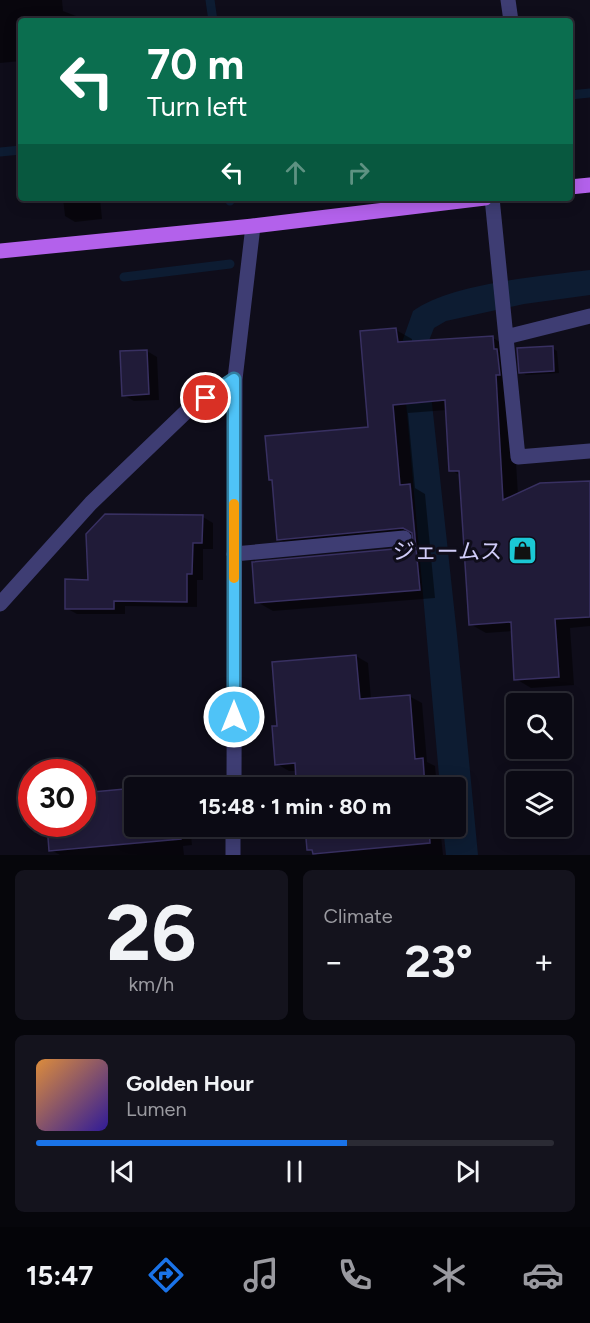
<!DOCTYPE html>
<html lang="en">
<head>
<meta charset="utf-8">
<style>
	:root { --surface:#0b0a14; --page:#14131d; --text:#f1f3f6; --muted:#9a9aa0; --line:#2b2b34; --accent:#1a73e8 }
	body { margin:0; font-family:Figtree,"Noto Sans JP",sans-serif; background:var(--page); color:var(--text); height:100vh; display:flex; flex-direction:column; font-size:22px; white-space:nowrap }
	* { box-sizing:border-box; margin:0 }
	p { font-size:20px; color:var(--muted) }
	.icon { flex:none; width:33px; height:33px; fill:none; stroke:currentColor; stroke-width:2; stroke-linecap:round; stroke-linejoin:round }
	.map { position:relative; height:855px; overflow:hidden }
	.panel { display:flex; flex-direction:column; gap:15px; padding:15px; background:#06060b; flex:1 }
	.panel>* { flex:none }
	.banner { position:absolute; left:18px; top:18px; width:555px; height:183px; border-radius:6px; box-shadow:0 3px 15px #0003,0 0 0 2px var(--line); background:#0b6e4f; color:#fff; overflow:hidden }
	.tools { position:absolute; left:506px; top:693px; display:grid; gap:12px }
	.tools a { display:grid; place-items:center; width:66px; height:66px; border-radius:6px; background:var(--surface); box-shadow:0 3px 15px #0003,0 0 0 2px var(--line); font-size:30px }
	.speed { position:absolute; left:18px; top:759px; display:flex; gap:12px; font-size:30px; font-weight:700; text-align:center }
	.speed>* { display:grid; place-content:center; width:78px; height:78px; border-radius:50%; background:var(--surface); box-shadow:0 3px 15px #0003,0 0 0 2px var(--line); line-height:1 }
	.speed .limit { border:9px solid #d22; background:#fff; color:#111 }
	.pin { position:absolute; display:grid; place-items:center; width:51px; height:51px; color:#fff; margin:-26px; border:3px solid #fff; border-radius:50%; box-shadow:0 2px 6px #0007 }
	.me { position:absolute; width:66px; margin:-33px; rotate:0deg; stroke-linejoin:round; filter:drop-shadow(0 0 4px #0008) }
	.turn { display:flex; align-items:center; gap:21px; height:126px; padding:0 30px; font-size:27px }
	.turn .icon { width:78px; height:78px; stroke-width:2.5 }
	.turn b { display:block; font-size:42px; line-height:51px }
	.lanes { display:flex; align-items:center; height:57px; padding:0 30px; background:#0003; justify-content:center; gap:30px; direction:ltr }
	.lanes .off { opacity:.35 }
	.big { font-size:45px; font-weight:700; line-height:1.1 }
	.panel .card { flex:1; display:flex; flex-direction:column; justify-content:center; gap:9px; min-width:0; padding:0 21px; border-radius:9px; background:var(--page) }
	.panel .dial { align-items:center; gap:0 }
	.dial b { font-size:78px; line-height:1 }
	.song { display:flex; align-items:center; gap:18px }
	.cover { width:72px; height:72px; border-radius:9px; background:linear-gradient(135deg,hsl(30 70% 55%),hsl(250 70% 35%)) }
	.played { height:6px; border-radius:3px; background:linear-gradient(90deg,var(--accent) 60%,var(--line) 60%) }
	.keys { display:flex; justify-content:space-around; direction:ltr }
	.heat { display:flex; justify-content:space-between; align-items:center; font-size:33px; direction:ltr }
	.panel .tiles { flex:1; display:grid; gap:15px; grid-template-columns:1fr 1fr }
	.card:last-child { grid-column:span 2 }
	.trip { position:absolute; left:124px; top:777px; width:342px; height:60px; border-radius:6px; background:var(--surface); box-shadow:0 3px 15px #0003,0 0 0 2px var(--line); font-weight:700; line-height:60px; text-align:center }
	.tabs { display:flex; height:96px; justify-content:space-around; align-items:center; background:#040408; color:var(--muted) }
	.tabs .icon { width:42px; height:42px }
	.tabs .on { color:var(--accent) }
	.tabs b { font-size:27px; color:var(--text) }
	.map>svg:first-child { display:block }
	.water { fill:#0d1c32 }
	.shadow { fill:#0007; fill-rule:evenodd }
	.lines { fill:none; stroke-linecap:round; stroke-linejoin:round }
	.stream { stroke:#0d1c32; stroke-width:9 }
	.building { fill:#201b38; stroke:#383061; stroke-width:1.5 }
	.minor { stroke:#3e3d73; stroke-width:15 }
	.major { stroke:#b361eb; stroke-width:15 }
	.route-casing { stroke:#337fa1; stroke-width:15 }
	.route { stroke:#4fc3f7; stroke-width:10 }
	.slow { stroke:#f59e0b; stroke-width:10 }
	.labels { text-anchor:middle; stroke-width:6; stroke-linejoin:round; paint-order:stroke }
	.poi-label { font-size:22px; fill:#d0ccf8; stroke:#0f0d1a; text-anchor:end }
</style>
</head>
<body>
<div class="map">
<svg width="590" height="855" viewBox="0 0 590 855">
	<rect width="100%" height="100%" fill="#0f0d1a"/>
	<!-- water -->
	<path class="water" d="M 590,270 L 590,295 L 524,304 L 446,321 L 434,328 L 426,348 L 457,635 L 478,855 L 446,855 L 443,827 L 456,826 L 456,788 L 440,787 L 401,345 L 413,311 C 451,283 542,276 590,270 Z"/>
	<!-- shadow -->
	<path class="shadow" d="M 0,0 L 62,0 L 63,11 L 76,16 L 76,21 L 21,21 L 21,61 L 0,63 Z
		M 63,198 L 100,198 L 102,219 L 75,222 L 65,216 Z
		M 396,330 L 412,339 L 412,342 L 493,338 L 509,347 L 518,495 L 590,482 L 590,626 L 570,628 L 574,685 L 531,688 L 516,679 L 513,631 L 486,633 L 470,624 L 461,476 L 451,470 L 447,410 L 408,413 L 415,488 L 425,494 L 435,598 L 273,611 L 257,602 L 405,549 L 415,542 L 414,537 L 294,548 L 279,539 L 274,481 L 270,479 L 370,429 ZM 408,483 L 411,483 L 416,535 L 413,535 Z
		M 552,348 L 557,351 L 559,373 L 526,375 L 521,372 Z
		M 147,351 L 157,357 L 159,400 L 134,401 L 123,395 Z
		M 203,517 L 213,523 L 213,549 L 203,549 L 203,580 L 197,580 L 197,607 L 125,606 L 125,614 L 77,614 L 66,608 L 90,581 Z
		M 356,656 L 368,663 L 371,699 L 409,696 L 422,703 L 427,762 L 435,766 L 437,788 L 303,788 L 302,781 L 298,779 L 297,771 L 289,771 L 277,764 L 279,727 Z
		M 135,790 L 135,826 L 190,826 L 192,845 L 183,846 L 184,855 L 60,855 L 51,850 L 49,824 L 82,824 Z
		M 306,826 L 440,826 L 443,855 L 317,855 L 308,849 Z"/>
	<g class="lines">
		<!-- stream -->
		<path class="stream" d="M 210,0 L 213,21
			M 570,95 L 590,93
			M 0,152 L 21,150
			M 230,198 L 230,201
			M 124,277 L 230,264"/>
	</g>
	<!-- building -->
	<path class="building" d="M 396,328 L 398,342 L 493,336 L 494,349 L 497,349 L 500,375 L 496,375 L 503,500 L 540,483 L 590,481 L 590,617 L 555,619 L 559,677 L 514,680 L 511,622 L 469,625 L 459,471 L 449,471 L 445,400 L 393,405 L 400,485 L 410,484 L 420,590 L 255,603 L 252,562 L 405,548 L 413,543 L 412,533 L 403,528 L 277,540 L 272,480 L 269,480 L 265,436 L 368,427 L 360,331 Z
		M 553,346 L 554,371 L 519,373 L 517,348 Z
		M 147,350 L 149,394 L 122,396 L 120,351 Z
		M 105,514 L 203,515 L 202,543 L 193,543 L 192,574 L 187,574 L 187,602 L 114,601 L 114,609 L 65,609 L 65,579 L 88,580 L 86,534 Z
		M 356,655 L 360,699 L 410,695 L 415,759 L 423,758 L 425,788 L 301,788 L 301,779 L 296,780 L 295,763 L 275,765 L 272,726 L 277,726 L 272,662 Z
		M 135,788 L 135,826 L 180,826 L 181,839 L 49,851 L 47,824 L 82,824 L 82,793 Z
		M 305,826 L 429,826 L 430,843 L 313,854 L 312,850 L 307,850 Z"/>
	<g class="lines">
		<!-- minor -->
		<path class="minor" d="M 508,0 L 511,21
			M 492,198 L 518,457 L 590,451
			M 506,337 L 590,316
			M 234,554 L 404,538
			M 0,604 L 91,503 L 191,407 L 235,379 L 253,226
			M 234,788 L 235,379
			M 233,855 L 233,826"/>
		<!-- major -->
		<path class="major" d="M 570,187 L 590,185
			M 0,251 L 253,226 L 485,198"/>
	</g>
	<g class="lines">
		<defs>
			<path id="route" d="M 206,398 L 234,379 L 234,717"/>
		</defs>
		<!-- route casing -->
		<use href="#route" class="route-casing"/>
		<!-- route -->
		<use href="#route" class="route"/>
		<!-- slow -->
		<path class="slow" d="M 234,578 L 234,504"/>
	</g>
	<!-- icons -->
	<defs>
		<symbol id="shop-square" viewBox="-11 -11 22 22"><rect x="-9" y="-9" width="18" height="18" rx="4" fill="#1bc8d5" stroke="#0f0d1a"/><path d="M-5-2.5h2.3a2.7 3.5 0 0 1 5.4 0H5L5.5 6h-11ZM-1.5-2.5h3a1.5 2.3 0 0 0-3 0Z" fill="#111"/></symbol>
	</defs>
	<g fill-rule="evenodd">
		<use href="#shop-square" x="506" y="534" width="33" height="33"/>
	</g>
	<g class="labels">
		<!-- poi labels -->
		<g class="poi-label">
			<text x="502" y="559">ジェームス</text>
		</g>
	</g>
</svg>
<div class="tools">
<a><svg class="icon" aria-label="search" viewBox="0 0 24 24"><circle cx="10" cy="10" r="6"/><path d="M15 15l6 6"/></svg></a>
<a><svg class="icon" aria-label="layers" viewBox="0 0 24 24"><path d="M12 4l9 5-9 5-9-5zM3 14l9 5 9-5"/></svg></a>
</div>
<div class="speed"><div class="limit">30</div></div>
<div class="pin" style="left:206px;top:398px;background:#d93025"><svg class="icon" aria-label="arrive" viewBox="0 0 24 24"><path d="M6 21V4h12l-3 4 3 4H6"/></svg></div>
<svg class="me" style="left:234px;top:717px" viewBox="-20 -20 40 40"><circle r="17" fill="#4fc3f7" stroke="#fff" stroke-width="3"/><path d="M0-11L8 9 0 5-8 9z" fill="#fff"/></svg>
<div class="trip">15:48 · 1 min · 80 m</div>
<div class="banner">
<div class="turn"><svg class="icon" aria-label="left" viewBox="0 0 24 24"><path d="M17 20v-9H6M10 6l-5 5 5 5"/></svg><div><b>70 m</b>Turn left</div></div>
<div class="lanes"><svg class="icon" aria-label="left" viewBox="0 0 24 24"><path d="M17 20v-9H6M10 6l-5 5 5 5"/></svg><svg class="icon off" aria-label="ahead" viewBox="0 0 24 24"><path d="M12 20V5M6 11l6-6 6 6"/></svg><svg class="icon off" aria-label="right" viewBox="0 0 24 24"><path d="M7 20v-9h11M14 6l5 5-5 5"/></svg></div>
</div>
</div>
<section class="panel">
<div class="tiles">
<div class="card dial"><b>26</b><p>km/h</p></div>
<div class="card"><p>Climate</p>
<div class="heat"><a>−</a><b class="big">23°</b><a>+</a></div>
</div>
<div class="card">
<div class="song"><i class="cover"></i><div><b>Golden Hour</b><p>Lumen</p></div></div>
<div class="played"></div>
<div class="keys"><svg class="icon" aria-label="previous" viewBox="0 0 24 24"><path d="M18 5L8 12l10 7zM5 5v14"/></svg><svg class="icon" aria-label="pause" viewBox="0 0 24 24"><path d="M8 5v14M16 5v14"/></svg><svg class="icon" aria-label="next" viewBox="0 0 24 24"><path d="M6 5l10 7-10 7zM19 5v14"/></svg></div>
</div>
</div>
</section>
<nav class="tabs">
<b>15:47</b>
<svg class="icon on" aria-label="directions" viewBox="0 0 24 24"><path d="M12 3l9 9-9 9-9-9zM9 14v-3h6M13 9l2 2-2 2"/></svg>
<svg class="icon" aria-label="music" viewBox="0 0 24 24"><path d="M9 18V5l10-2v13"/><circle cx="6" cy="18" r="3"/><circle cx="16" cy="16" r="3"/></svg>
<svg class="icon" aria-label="phone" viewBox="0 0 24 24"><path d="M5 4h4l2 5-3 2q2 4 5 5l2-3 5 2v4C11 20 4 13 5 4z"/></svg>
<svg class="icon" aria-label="climate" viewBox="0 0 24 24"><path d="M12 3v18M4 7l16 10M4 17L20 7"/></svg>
<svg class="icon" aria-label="car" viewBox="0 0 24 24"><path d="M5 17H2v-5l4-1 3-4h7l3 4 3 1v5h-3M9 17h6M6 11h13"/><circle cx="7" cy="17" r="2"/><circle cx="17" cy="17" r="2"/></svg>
</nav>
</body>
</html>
